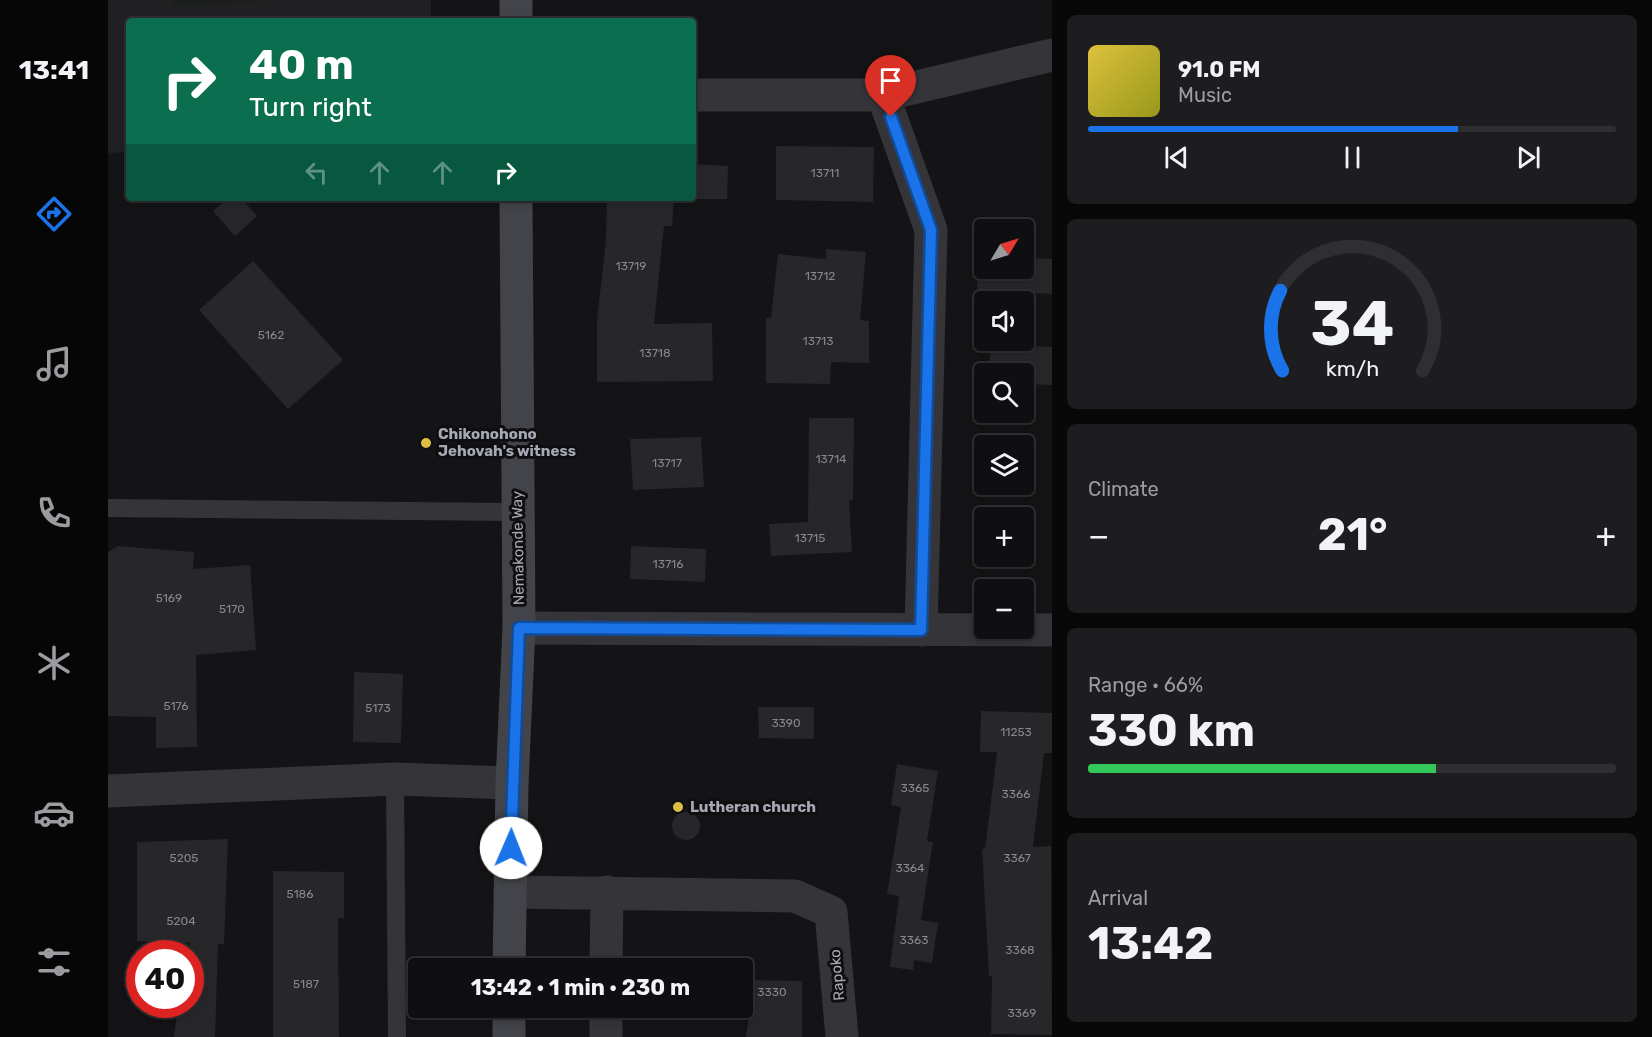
<!DOCTYPE html>
<html lang="en">
<head>
<meta charset="utf-8">
<style>
	:root { --surface:#0f0e10; --page:#1d1c1e; --text:#f1f3f6; --muted:#9b9c9f; --line:#2f2e30; --accent:#1a73e8 }
	body { margin:0; font-family:Rubik,sans-serif; background:var(--page); color:var(--text); height:100vh; display:flex; flex-direction:column; font-size:22px; white-space:nowrap }
	* { box-sizing:border-box; margin:0 }
	p { font-size:20px; color:var(--muted) }
	.icon { flex:none; width:33px; height:33px; fill:none; stroke:currentColor; stroke-width:2; stroke-linecap:round; stroke-linejoin:round }
	.map { position:relative; flex:1; overflow:hidden }
	.drawer { display:flex; flex-direction:column; gap:15px; padding:15px; background:#080809; width:600px }
	.drawer>* { flex:none }
	.top-card { position:absolute; left:18px; top:18px; width:570px; height:183px; border-radius:6px; box-shadow:0 3px 9px #0003,0 0 0 2px var(--line); background:#0b6e4f; color:#fff; overflow:hidden }
	.needle { width:39px; rotate:52deg }
	.tools { position:absolute; left:866px; top:219px; display:grid; gap:12px }
	.tools a { display:grid; place-items:center; width:60px; height:60px; border-radius:6px; background:var(--surface); box-shadow:0 3px 9px #0003,0 0 0 2px var(--line); font-size:30px }
	.speed { position:absolute; left:18px; top:940px; display:flex; gap:12px; font-size:30px; font-weight:700; text-align:center }
	.speed>* { display:grid; place-content:center; width:78px; height:78px; border-radius:50%; background:var(--surface); box-shadow:0 3px 9px #0003,0 0 0 2px var(--line); line-height:1 }
	.speed .limit { border:9px solid #d22; background:#fff; color:#111 }
	.pin { position:absolute; display:grid; place-items:center; width:51px; height:51px; color:#fff; margin:-62px -26px; border-radius:50% 50% 50% 0; rotate:-45deg; box-shadow:0 0 6px #0007 }
	.pin .icon { rotate:45deg }
	.me { position:absolute; width:66px; margin:-33px; rotate:1deg; stroke-linejoin:round; filter:drop-shadow(0 0 4px #0008) }
	.turn { display:flex; align-items:center; gap:21px; height:126px; padding:0 24px; font-size:27px }
	.turn .icon { width:78px; height:78px; stroke-width:2.5 }
	.turn b { display:block; font-size:42px; line-height:51px }
	.lanes { display:flex; align-items:center; height:57px; padding:0 24px; background:#0003; justify-content:center; gap:30px; direction:ltr }
	.lanes .off { opacity:.35 }
	.big { font-size:45px; font-weight:700; line-height:1.1 }
	.drawer .card { flex:1; display:flex; flex-direction:column; justify-content:center; gap:9px; min-width:0; padding:0 21px; border-radius:9px; background:var(--page) }
	.drawer .dial { align-items:center; gap:0 }
	.dial svg { height:156px; overflow:visible; fill:none; stroke:var(--line); stroke-width:7; stroke-linecap:round; text-anchor:middle }
	.dial text { fill:var(--text); stroke:none }
	.song { display:flex; align-items:center; gap:18px }
	.cover { width:72px; height:72px; border-radius:9px; background:linear-gradient(135deg,hsl(50 70% 55%),hsl(60 70% 35%)) }
	.played { height:6px; border-radius:3px; background:linear-gradient(90deg,var(--accent) 70%,var(--line) 70%) }
	.keys { display:flex; justify-content:space-around; direction:ltr }
	.heat { display:flex; justify-content:space-between; align-items:center; font-size:33px; direction:ltr }
	.charge { height:9px; border-radius:4px; background:linear-gradient(90deg,#34c759 66%,var(--line) 0) }
	.trip { position:absolute; left:300px; top:958px; width:345px; height:60px; border-radius:6px; background:var(--surface); box-shadow:0 3px 9px #0003,0 0 0 2px var(--line); font-weight:700; line-height:60px; text-align:center }
	main { display:flex; flex:1; min-height:0 }
	.menu { display:flex; flex-direction:column; width:108px; justify-content:space-around; align-items:center; background:#060606; color:var(--muted) }
	.menu .icon { width:42px; height:42px }
	.menu .active { color:var(--accent) }
	.menu b { font-size:27px; color:var(--text) }
	.map>svg:first-child { display:block }
	.built { fill:#202022 }
	.green { fill:#1a1f1b }
	.building { fill:#272629 }
	.lines { fill:none; stroke-linecap:round; stroke-linejoin:round }
	.lane { stroke:#353539; stroke-width:18 }
	.street { stroke:#353539; stroke-width:33 }
	.secondary { stroke:#434449; stroke-width:33 }
	.route-casing { stroke:#114b97; stroke-width:15 }
	.route { stroke:#1a73e8; stroke-width:10 }
	.poi-dot { fill:#debd43; stroke:#0f0e10; stroke-width:2 }
	.labels { text-anchor:middle; stroke-width:6; stroke-linejoin:round; paint-order:stroke }
	.number-label { font-size:12px; fill:#868890 }
	.poi-label { font-size:15px; font-weight:bold; fill:#a6a9b4; stroke:#0f0e10; text-anchor:start }
	.street-label { font-size:15px; fill:#a6a9b4; stroke:#0f0e10 }
</style>
</head>
<body>
<main>
<nav class="menu">
<b>13:41</b>
<svg class="icon active" aria-label="directions" viewBox="0 0 24 24"><path d="M12 3l9 9-9 9-9-9zM9 14v-3h6M13 9l2 2-2 2"/></svg>
<svg class="icon" aria-label="music" viewBox="0 0 24 24"><path d="M9 18V5l10-2v13"/><circle cx="6" cy="18" r="3"/><circle cx="16" cy="16" r="3"/></svg>
<svg class="icon" aria-label="phone" viewBox="0 0 24 24"><path d="M5 4h4l2 5-3 2q2 4 5 5l2-3 5 2v4C11 20 4 13 5 4z"/></svg>
<svg class="icon" aria-label="climate" viewBox="0 0 24 24"><path d="M12 3v18M4 7l16 10M4 17L20 7"/></svg>
<svg class="icon" aria-label="car" viewBox="0 0 24 24"><path d="M5 17H2v-5l4-1 3-4h7l3 4 3 1v5h-3M9 17h6M6 11h13"/><circle cx="7" cy="17" r="2"/><circle cx="17" cy="17" r="2"/></svg>
<svg class="icon" aria-label="filters" viewBox="0 0 24 24"><path d="M4 7h16M4 17h16"/><circle cx="9" cy="7" r="2"/><circle cx="15" cy="17" r="2"/></svg>
</nav>
<div class="map">
<svg width="944" height="1037" viewBox="0 0 944 1037">
	<rect width="100%" height="100%" fill="#141315"/>
	<!-- built -->
	<path class="built" d="M 0,0 L 323,0 L 323,21 L 21,21 L 21,152 L 0,153 Z"/>
	<!-- green -->
	<path class="green" d="M 65,0 L 169,0 L 66,5 Z"/>
	<!-- building -->
	<path class="building" d="M 668,146 L 766,147 L 765,202 L 668,200 Z
		M 585,164 L 620,166 L 619,199 L 585,199 Z
		M 120,198 L 133,198 L 149,216 L 127,236 L 105,211 Z
		M 499,198 L 566,198 L 564,226 L 556,226 L 546,324 L 604,323 L 605,381 L 489,382 L 489,321 L 498,240 Z
		M 718,249 L 758,252 L 752,320 L 761,321 L 761,363 L 723,362 L 722,384 L 658,383 L 658,318 L 663,318 L 670,254 L 718,259 Z
		M 871,255 L 876,255 L 876,268 L 915,268 L 915,258 L 944,259 L 944,294 L 900,292 L 900,302 L 876,302 L 876,307 L 868,306 Z
		M 145,261 L 235,360 L 180,409 L 91,310 Z
		M 883,344 L 944,347 L 944,385 L 915,384 L 915,374 L 881,374 Z
		M 701,418 L 746,418 L 745,500 L 741,500 L 744,552 L 663,556 L 661,524 L 700,522 Z
		M 593,437 L 596,487 L 525,490 L 522,439 Z
		M 10,546 L 86,552 L 85,569 L 142,565 L 148,650 L 88,655 L 89,747 L 48,748 L 48,717 L 0,716 L 0,552 Z
		M 523,546 L 598,549 L 597,582 L 522,579 Z
		M 246,672 L 295,674 L 293,743 L 245,742 Z
		M 650,707 L 706,707 L 706,739 L 651,738 Z
		M 873,711 L 944,713 L 944,753 L 936,753 L 925,847 L 943,846 L 944,1035 L 883,1034 L 884,976 L 881,976 L 874,849 L 877,849 L 889,752 L 872,752 Z
		M 789,764 L 830,771 L 819,841 L 825,842 L 813,920 L 830,923 L 824,963 L 806,960 L 805,970 L 782,967 L 791,896 L 779,894 L 793,807 L 783,805 Z
		M564 826a14 14 0 1 1 28 0a14 14 0 1 1-28 0Z
		M 120,839 L 116,944 L 110,944 L 107,1037 L 66,1037 L 70,1005 L 82,1005 L 82,943 L 29,941 L 29,842 Z
		M 165,871 L 236,872 L 236,918 L 230,918 L 231,1037 L 165,1037 Z
		M 646,980 L 694,981 L 694,1037 L 638,1037 Z"/>
	<g class="lines">
		<!-- lane -->
		<path class="lane" d="M 0,508 L 409,512
			M 287,779 L 289,1037"/>
		<!-- street -->
		<path class="street" d="M 585,95 L 775,95 L 944,55
			M 775,95 L 823,230 L 813,630
			M 411,628 L 944,630
			M 0,791 L 287,779 L 404,783
			M 402,892 L 687,896 L 723,912 L 734,1037
			M 498,969 L 499,892
			M 498,1037 L 498,1008"/>
		<!-- secondary -->
		<path class="secondary" d="M 408,21 L 408,0
			M 401,969 L 404,783 L 411,628 L 408,198
			M 401,1037 L 401,1008"/>
	</g>
	<g class="lines">
		<defs>
			<path id="route" d="M 403,848 L 411,628 L 813,630 L 823,230 L 783,117"/>
		</defs>
		<!-- route casing -->
		<use href="#route" class="route-casing"/>
		<!-- route -->
		<use href="#route" class="route"/>
	</g>
	<!-- markers -->
	<g class="poi-dot">
		<circle cx="318" cy="443" r="6"/>
		<circle cx="570" cy="807" r="6"/>
	</g>
	<g class="labels">
		<!-- number labels -->
		<g class="number-label">
			<text x="717" y="177">13711</text>
			<text x="523" y="270">13719</text>
			<text x="712" y="280">13712</text>
			<text x="163" y="339">5162</text>
			<text x="710" y="345">13713</text>
			<text x="547" y="357">13718</text>
			<text x="723" y="463">13714</text>
			<text x="559" y="467">13717</text>
			<text x="702" y="542">13715</text>
			<text x="560" y="568">13716</text>
			<text x="61" y="602">5169</text>
			<text x="124" y="613">5170</text>
			<text x="68" y="710">5176</text>
			<text x="270" y="712">5173</text>
			<text x="678" y="727">3390</text>
			<text x="908" y="736">11253</text>
			<text x="807" y="792">3365</text>
			<text x="908" y="798">3366</text>
			<text x="76" y="862">5205</text>
			<text x="909" y="862">3367</text>
			<text x="802" y="872">3364</text>
			<text x="192" y="898">5186</text>
			<text x="73" y="925">5204</text>
			<text x="806" y="944">3363</text>
			<text x="912" y="954">3368</text>
			<text x="198" y="988">5187</text>
			<text x="664" y="996">3330</text>
			<text x="914" y="1017">3369</text>
		</g>
		<!-- poi labels -->
		<g class="poi-label">
			<text x="330" y="439">Chikonohono<tspan x="330" dy="17">Jehovah's witness</tspan></text>
			<text x="582" y="812">Lutheran church</text>
		</g>
		<!-- street labels -->
		<g class="street-label">
			<text transform="translate(410 548) rotate(-91)" y="5">Nemakonde Way</text>
			<text transform="translate(729 975) rotate(-95)" y="5">Rapoko</text>
		</g>
	</g>
</svg>
<div class="tools">
<a><svg class="needle" viewBox="-14 -14 28 28"><path d="M0-13l5 13h-10z" fill="#e53935"/><path d="M0 13l5-13h-10z" fill="#9b9c9f"/></svg></a>
<a><svg class="icon" aria-label="sound" viewBox="0 0 24 24"><path d="M4 9h4l5-4v14l-5-4H4zM17 9q2 3 0 6"/></svg></a>
<a><svg class="icon" aria-label="search" viewBox="0 0 24 24"><circle cx="10" cy="10" r="6"/><path d="M15 15l6 6"/></svg></a>
<a><svg class="icon" aria-label="layers" viewBox="0 0 24 24"><path d="M12 4l9 5-9 5-9-5zM3 14l9 5 9-5"/></svg></a>
<a>+</a>
<a>−</a>
</div>
<div class="speed"><div class="limit">40</div></div>
<div class="pin" style="left:783px;top:117px;background:#d93025"><svg class="icon" aria-label="arrive" viewBox="0 0 24 24"><path d="M6 21V4h12l-3 4 3 4H6"/></svg></div>
<svg class="me" style="left:403px;top:848px" viewBox="-20 -20 40 40"><circle r="19" fill="#fff"/><path d="M0-13L10 11 0 6-10 11z" fill="#1a73e8"/></svg>
<div class="trip">13:42 · 1 min · 230 m</div>
<div class="top-card">
<div class="turn"><svg class="icon" aria-label="right" viewBox="0 0 24 24"><path d="M7 20v-9h11M14 6l5 5-5 5"/></svg><div><b>40 m</b>Turn right</div></div>
<div class="lanes"><svg class="icon off" aria-label="left" viewBox="0 0 24 24"><path d="M17 20v-9H6M10 6l-5 5 5 5"/></svg><svg class="icon off" aria-label="ahead" viewBox="0 0 24 24"><path d="M12 20V5M6 11l6-6 6 6"/></svg><svg class="icon off" aria-label="ahead" viewBox="0 0 24 24"><path d="M12 20V5M6 11l6-6 6 6"/></svg><svg class="icon" aria-label="right" viewBox="0 0 24 24"><path d="M7 20v-9h11M14 6l5 5-5 5"/></svg></div>
</div>
</div>
<section class="drawer">
<div class="card">
<div class="song"><i class="cover"></i><div><b>91.0 FM</b><p>Music</p></div></div>
<div class="played"></div>
<div class="keys"><svg class="icon" aria-label="previous" viewBox="0 0 24 24"><path d="M18 5L8 12l10 7zM5 5v14"/></svg><svg class="icon" aria-label="pause" viewBox="0 0 24 24"><path d="M8 5v14M16 5v14"/></svg><svg class="icon" aria-label="next" viewBox="0 0 24 24"><path d="M6 5l10 7-10 7zM19 5v14"/></svg></div>
</div>
<div class="card dial"><svg viewBox="0 0 100 80">
<path d="M14 69A42 42 0 1 1 86 69"/>
<path d="M14 69A42 42 0 0 1 13 28" stroke="#1a73e8"/>
<text x="50" y="56" font-size="32" font-weight="700">34</text>
<text x="50" y="72" font-size="11">km/h</text>
</svg></div>
<div class="card"><p>Climate</p>
<div class="heat"><a>−</a><b class="big">21°</b><a>+</a></div>
</div>
<div class="card"><p>Range · 66%</p><b class="big">330 km</b><div class="charge"></div></div>
<div class="card"><p>Arrival</p><b class="big">13:42</b></div>
</section>
</main>
</body>
</html>
